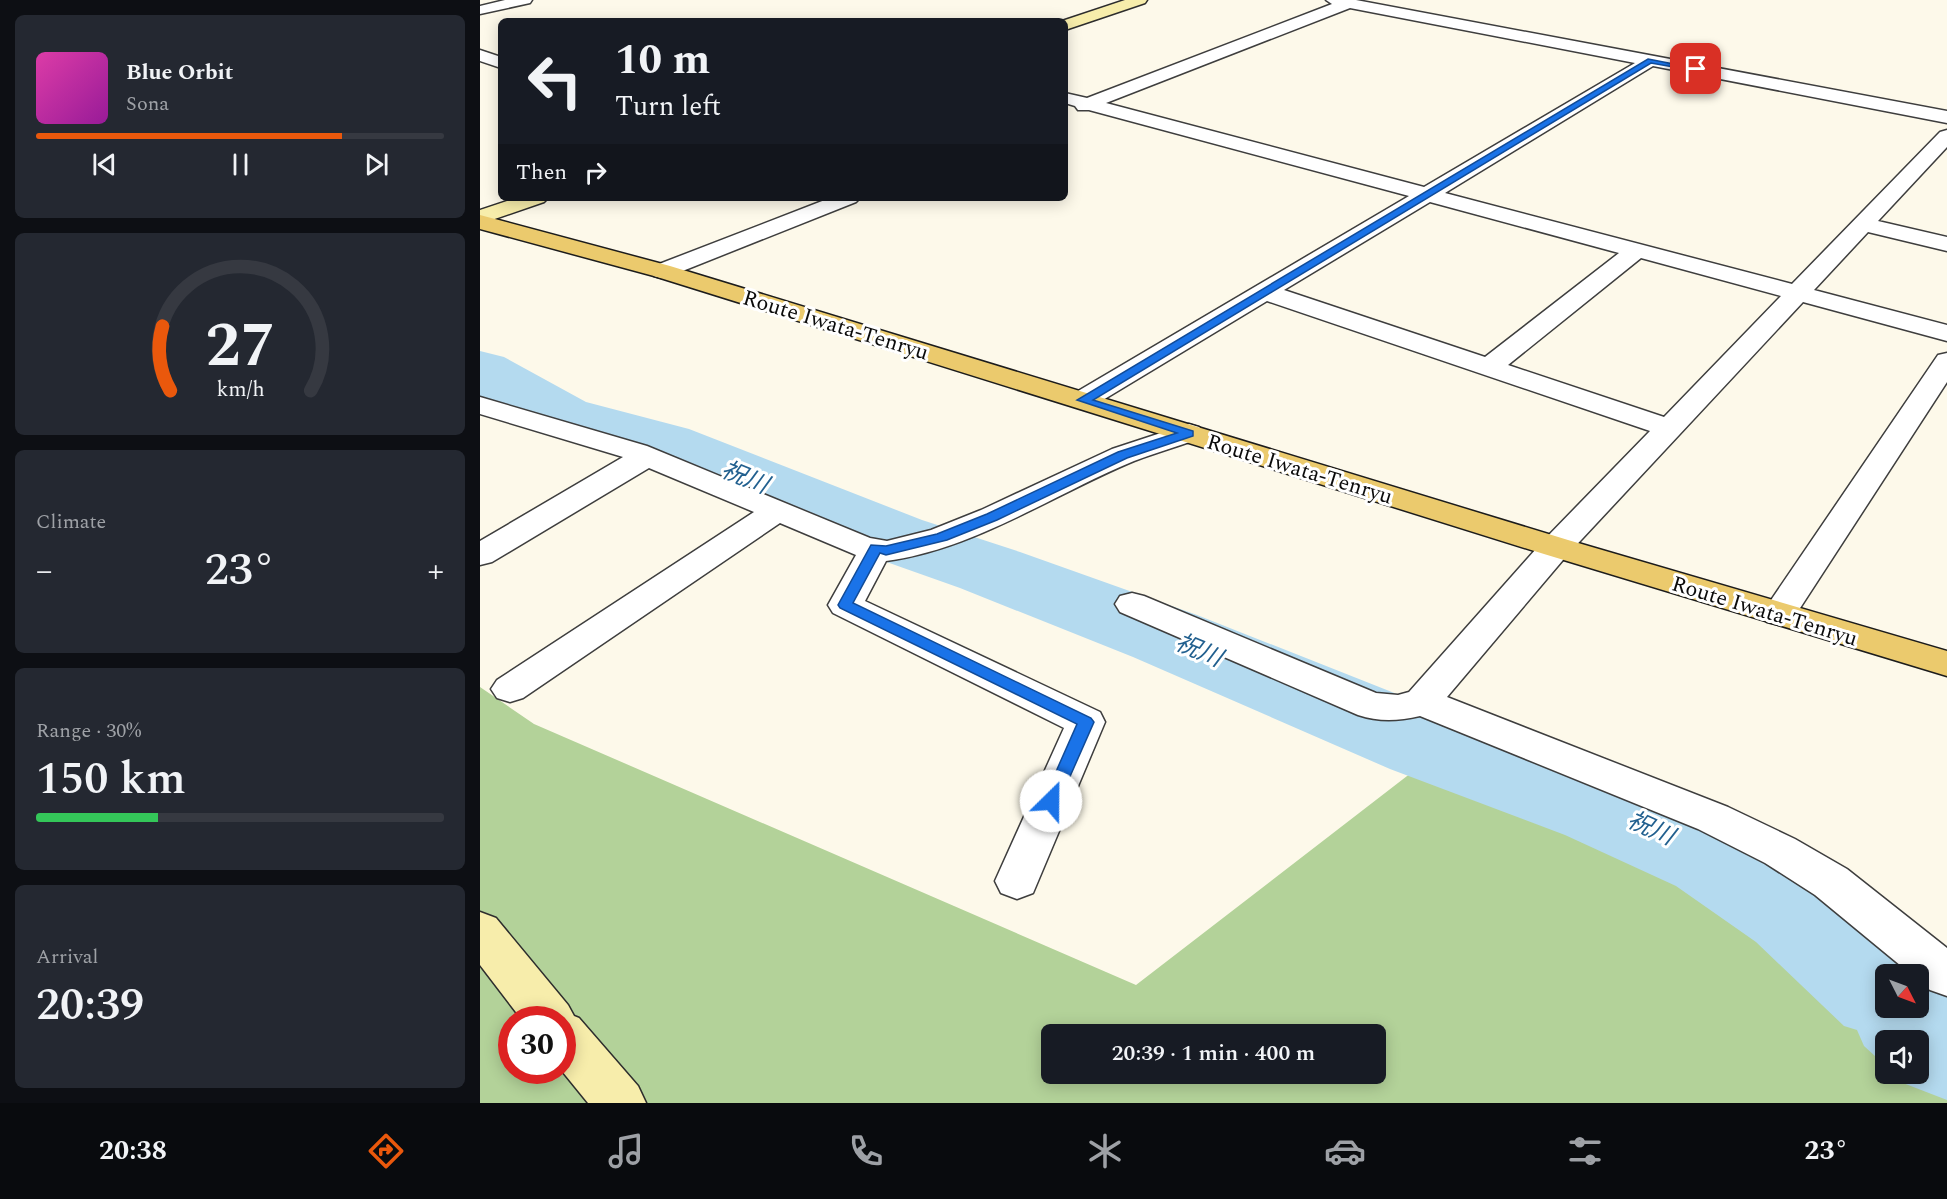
<!DOCTYPE html>
<html lang="en">
<head>
<meta charset="utf-8">
<style>
	:root { --surface:#171b24; --page:#242831; --text:#f1f3f6; --muted:#9ea1a6; --line:#363941; --accent:#ea580c }
	body { margin:0; font-family:Spectral,"Noto Sans JP",serif; background:var(--page); color:var(--text); height:100vh; display:flex; flex-direction:column; font-size:22px; white-space:nowrap }
	* { box-sizing:border-box; margin:0 }
	p { font-size:20px; color:var(--muted) }
	.icon { flex:none; width:33px; height:33px; fill:none; stroke:currentColor; stroke-width:2; stroke-linecap:round; stroke-linejoin:round }
	.map { position:relative; flex:1; overflow:hidden }
	.panel { display:flex; flex-direction:column; gap:15px; padding:15px; background:#0d0f14; width:480px }
	.panel>* { flex:none }
	.banner { position:absolute; left:18px; top:18px; width:570px; height:183px; border-radius:9px; box-shadow:0 3px 15px #0003; background:#171b24; color:var(--text); overflow:hidden }
	.needle { width:39px; rotate:132deg }
	.buttons { position:absolute; left:1395px; top:964px; display:grid; gap:12px }
	.buttons a { display:grid; place-items:center; width:54px; height:54px; border-radius:9px; background:var(--surface); box-shadow:0 3px 15px #0003; font-size:30px }
	.speed { position:absolute; left:18px; top:1006px; display:flex; gap:12px; font-size:30px; font-weight:700; text-align:center }
	.speed>* { display:grid; place-content:center; width:78px; height:78px; border-radius:50%; background:var(--surface); box-shadow:0 3px 15px #0003; line-height:1 }
	.speed .limit { border:9px solid #d22; background:#fff; color:#111 }
	.pin { position:absolute; display:grid; place-items:center; width:51px; height:51px; color:#fff; margin:-26px; border-radius:12px; box-shadow:0 3px 9px #0006 }
	.me { position:absolute; width:66px; margin:-33px; rotate:23deg; stroke-linejoin:round; filter:drop-shadow(0 0 4px #0008) }
	.turn { display:flex; align-items:center; gap:21px; height:126px; padding:0 18px; font-size:27px }
	.turn .icon { width:78px; height:78px; stroke-width:2.5 }
	.turn b { display:block; font-size:42px; line-height:51px }
	.then { display:flex; align-items:center; height:57px; padding:0 18px; background:#0003; gap:12px; font-size:22px }
	.big { font-size:45px; font-weight:600; line-height:1.1 }
	.panel .tile { flex:1; display:flex; flex-direction:column; justify-content:center; gap:9px; min-width:0; padding:0 21px; border-radius:9px; background:var(--page) }
	.panel .dial { align-items:center; gap:0 }
	.dial svg { height:156px; overflow:visible; fill:none; stroke:var(--line); stroke-width:7; stroke-linecap:round; text-anchor:middle }
	.dial text { fill:var(--text); stroke:none }
	.song { display:flex; align-items:center; gap:18px }
	.cover { width:72px; height:72px; border-radius:9px; background:linear-gradient(135deg,hsl(320 70% 55%),hsl(300 70% 35%)) }
	.played { height:6px; border-radius:3px; background:linear-gradient(90deg,var(--accent) 75%,var(--line) 75%) }
	.keys { display:flex; justify-content:space-around; direction:ltr }
	.heat { display:flex; justify-content:space-between; align-items:center; font-size:33px; direction:ltr }
	.charge { height:9px; border-radius:4px; background:linear-gradient(90deg,#34c759 30%,var(--line) 0) }
	.trip { position:absolute; left:561px; top:1024px; width:345px; height:60px; border-radius:9px; background:var(--surface); box-shadow:0 3px 15px #0003; font-weight:600; line-height:60px; text-align:center }
	.dock { display:flex; height:96px; justify-content:space-around; align-items:center; background:#090b0e; color:var(--muted) }
	.dock .icon { width:42px; height:42px }
	.dock .current { color:var(--accent) }
	.dock b { font-size:27px; color:var(--text) }
	main { display:flex; flex:1; min-height:0 }
	.map>svg:first-child { display:block }
	.forest { fill:#b3d299; fill-rule:evenodd }
	.lines { fill:none; stroke-linecap:round; stroke-linejoin:round }
	.river { fill:#b4daef; fill-rule:evenodd }
	.street-casing { stroke:#3e3e3e; stroke-width:3 }
	.secondary-casing { stroke:#2d2d2d; stroke-width:3 }
	.primary-casing { stroke:#1c1c1c; stroke-width:3 }
	.street { fill:#fff; fill-rule:evenodd }
	.secondary { fill:#f7edab; fill-rule:evenodd }
	.primary { fill:#ebca6d; fill-rule:evenodd }
	.route { fill:#1a73e8; stroke:#114b97; stroke-width:1.5 }
	.labels { text-anchor:middle; stroke-width:6; stroke-linejoin:round; paint-order:stroke }
	.street-label { font-size:22px; fill:#0b0b0b; stroke:#fff }
	.water-label { font-size:24px; font-style:italic; fill:#22608f; stroke:#fff }
</style>
</head>
<body>
<main>
<section class="panel">
<div class="tile">
<div class="song"><i class="cover"></i><div><b>Blue Orbit</b><p>Sona</p></div></div>
<div class="played"></div>
<div class="keys"><svg class="icon" aria-label="previous" viewBox="0 0 24 24"><path d="M18 5L8 12l10 7zM5 5v14"/></svg><svg class="icon" aria-label="pause" viewBox="0 0 24 24"><path d="M8 5v14M16 5v14"/></svg><svg class="icon" aria-label="next" viewBox="0 0 24 24"><path d="M6 5l10 7-10 7zM19 5v14"/></svg></div>
</div>
<div class="tile dial"><svg viewBox="0 0 100 80">
<path d="M14 69A42 42 0 1 1 86 69"/>
<path d="M14 69A42 42 0 0 1 10 36" stroke="#ea580c"/>
<text x="50" y="56" font-size="32" font-weight="700">27</text>
<text x="50" y="72" font-size="11">km/h</text>
</svg></div>
<div class="tile"><p>Climate</p>
<div class="heat"><a>−</a><b class="big">23°</b><a>+</a></div>
</div>
<div class="tile"><p>Range · 30%</p><b class="big">150 km</b><div class="charge"></div></div>
<div class="tile"><p>Arrival</p><b class="big">20:39</b></div>
</section>
<div class="map">
<svg width="1467" height="1103" viewBox="0 0 1467 1103">
	<rect width="100%" height="100%" fill="#fdf9ea"/>
	<!-- forest -->
	<path class="forest" d="M 0,687 L 54,724 L 656,985 L 953,756 L 1265,910 L 1422,1041 L 1406,1041 L 1406,1074 L 1438,1074 L 1439,1054 L 1467,1078 L 1467,1103 L 0,1103 ZM 32,1020 L 82,1020 L 82,1071 L 32,1071 ZM 572,1035 L 896,1035 L 896,1074 L 572,1074 Z"/>
	<g class="lines">
		<!-- river -->
		<path class="river" d="M 0,351 L 24,357 L 106,402 L 209,429 L 442,520 L 540,552 L 717,615 L 980,719 L 1159,779 L 1272,826 L 1356,876 L 1448,952 L 1454,965 L 1467,969 L 1467,1100 L 1423,1083 L 1414,1074 L 1438,1074 L 1438,1041 L 1406,1041 L 1406,1066 L 1384,1046 L 1377,1030 L 1364,1026 L 1276,942 L 1196,886 L 1085,835 L 910,769 L 653,657 L 480,588 L 384,554 L 157,461 L 56,432 L 0,399 ZM 1406,975 L 1438,975 L 1438,1008 L 1406,1008 Z"/>
		<defs>
			<path id="street" d="M 25,0 L 52,0 L 50,3 L 0,14 L 0,6 Z
				M 846,0 L 876,0 L 1467,111 L 1467,123 L 1173,66 L 965,193 L 1312,284 L 1460,132 L 1467,130 L 1467,147 L 1398,221 L 1467,237 L 1467,251 L 1388,232 L 1334,290 L 1467,325 L 1467,341 L 1323,302 L 1088,554 L 967,697 L 1248,807 L 1315,839 L 1367,869 L 1467,948 L 1467,996 L 1450,990 L 1438,981 L 1438,975 L 1432,975 L 1335,895 L 1285,863 L 1218,829 L 940,716 C 918,721 899,722 878,715 L 640,612 L 635,604 L 640,596 L 652,593 L 664,596 L 896,693 L 918,695 L 929,692 L 1064,540 L 1170,431 L 787,301 L 613,406 L 603,408 L 593,406 L 589,400 L 593,394 L 929,196 L 609,110 L 598,110 L 595,106 L 585,103 L 585,93 L 607,98 L 852,4 ZM 870,8 L 1155,63 L 944,187 L 626,103 ZM 950,202 L 1139,253 L 1005,357 L 804,290 ZM 1161,258 L 1301,296 L 1184,417 L 1028,365 Z
				M 0,50 L 21,57 L 21,68 L 0,61 Z
				M 350,198 L 380,198 L 376,202 L 190,276 L 182,278 L 174,276 L 170,271 L 174,266 Z
				M 1467,353 L 1467,382 L 1311,622 L 1299,625 L 1287,622 L 1281,614 L 1287,606 L 1458,355 Z
				M 0,397 L 167,446 L 390,538 L 407,541 L 451,530 L 501,510 L 632,449 L 699,427 L 709,424 L 719,427 L 724,433 L 719,439 C 698,446 675,453 654,461 C 572,495 495,549 406,561 L 385,601 L 620,712 L 625,722 L 553,893 L 537,899 L 521,893 L 515,881 L 584,728 L 353,613 L 348,605 L 376,555 L 300,523 L 43,698 L 30,702 L 17,698 L 11,689 L 17,680 L 274,512 L 169,468 L 12,562 L 0,565 L 0,541 L 143,457 L 0,414 Z"/>
			<path id="secondary" d="M 645,0 L 667,0 L 665,3 L 585,30 L 585,21 L 582,21 Z
				M 36,198 L 68,198 L 64,202 L 0,224 L 0,210 Z
				M 0,912 L 16,918 L 88,1005 L 94,1016 L 99,1018 L 158,1086 L 166,1103 L 108,1103 L 82,1071 L 82,1020 L 42,1020 L 0,965 Z"/>
			<path id="primary" d="M 0,215 L 190,266 L 1088,540 L 1467,651 L 1467,676 L 1064,554 L 174,276 L 0,229 Z"/>
		</defs>
		<!-- street casing -->
		<use href="#street" class="street-casing"/>
		<!-- secondary casing -->
		<use href="#secondary" class="secondary-casing"/>
		<!-- primary casing -->
		<use href="#primary" class="primary-casing"/>
		<!-- street -->
		<use href="#street" class="street"/>
		<!-- secondary -->
		<use href="#secondary" class="secondary"/>
		<!-- primary -->
		<use href="#primary" class="primary"/>
	</g>
	<!-- route -->
	<path class="route" d="M 1168,59 L 1219,69 L 1216,71 L 1171,63 L 613,400 L 713,431 L 713,436 L 647,458 L 517,520 L 467,540 L 406,555 L 400,553 L 373,603 L 611,718 L 614,722 L 577,806 L 571,808 L 565,806 L 563,801 L 597,724 L 360,608 L 358,605 L 391,545 L 406,546 L 457,534 L 507,514 L 638,452 L 697,433 L 597,400 Z"/>
	<g class="labels">
		<!-- street labels -->
		<g class="street-label">
			<text transform="translate(356 324) rotate(17)" y="8">Route Iwata-Tenryu</text>
			<text transform="translate(820 468) rotate(17)" y="8">Route Iwata-Tenryu</text>
			<text transform="translate(1285 610) rotate(17)" y="8">Route Iwata-Tenryu</text>
		</g>
		<!-- water labels -->
		<g class="water-label">
			<text transform="translate(265 477) rotate(22)" y="8">祝川</text>
			<text transform="translate(719 650) rotate(23)" y="8">祝川</text>
			<text transform="translate(1171 828) rotate(24)" y="8">祝川</text>
		</g>
	</g>
</svg>
<div class="buttons">
<a><svg class="needle" viewBox="-14 -14 28 28"><path d="M0-13l5 13h-10z" fill="#e53935"/><path d="M0 13l5-13h-10z" fill="#9ea1a6"/></svg></a>
<a><svg class="icon" aria-label="sound" viewBox="0 0 24 24"><path d="M4 9h4l5-4v14l-5-4H4zM17 9q2 3 0 6"/></svg></a>
</div>
<div class="speed"><div class="limit">30</div></div>
<div class="pin" style="left:1216px;top:69px;background:#d93025"><svg class="icon" aria-label="arrive" viewBox="0 0 24 24"><path d="M6 21V4h12l-3 4 3 4H6"/></svg></div>
<svg class="me" style="left:571px;top:801px" viewBox="-20 -20 40 40"><circle r="19" fill="#fff"/><path d="M0-13L10 11 0 6-10 11z" fill="#1a73e8"/></svg>
<div class="trip">20:39 · 1 min · 400 m</div>
<div class="banner">
<div class="turn"><svg class="icon" aria-label="left" viewBox="0 0 24 24"><path d="M17 20v-9H6M10 6l-5 5 5 5"/></svg><div><b>10 m</b>Turn left</div></div>
<div class="then">Then<svg class="icon" aria-label="right" viewBox="0 0 24 24"><path d="M7 20v-9h11M14 6l5 5-5 5"/></svg></div>
</div>
</div>
</main>
<nav class="dock">
<b>20:38</b>
<svg class="icon current" aria-label="directions" viewBox="0 0 24 24"><path d="M12 3l9 9-9 9-9-9zM9 14v-3h6M13 9l2 2-2 2"/></svg>
<svg class="icon" aria-label="music" viewBox="0 0 24 24"><path d="M9 18V5l10-2v13"/><circle cx="6" cy="18" r="3"/><circle cx="16" cy="16" r="3"/></svg>
<svg class="icon" aria-label="phone" viewBox="0 0 24 24"><path d="M5 4h4l2 5-3 2q2 4 5 5l2-3 5 2v4C11 20 4 13 5 4z"/></svg>
<svg class="icon" aria-label="climate" viewBox="0 0 24 24"><path d="M12 3v18M4 7l16 10M4 17L20 7"/></svg>
<svg class="icon" aria-label="car" viewBox="0 0 24 24"><path d="M5 17H2v-5l4-1 3-4h7l3 4 3 1v5h-3M9 17h6M6 11h13"/><circle cx="7" cy="17" r="2"/><circle cx="17" cy="17" r="2"/></svg>
<svg class="icon" aria-label="filters" viewBox="0 0 24 24"><path d="M4 7h16M4 17h16"/><circle cx="9" cy="7" r="2"/><circle cx="15" cy="17" r="2"/></svg>
<b>23°</b>
</nav>
</body>
</html>
